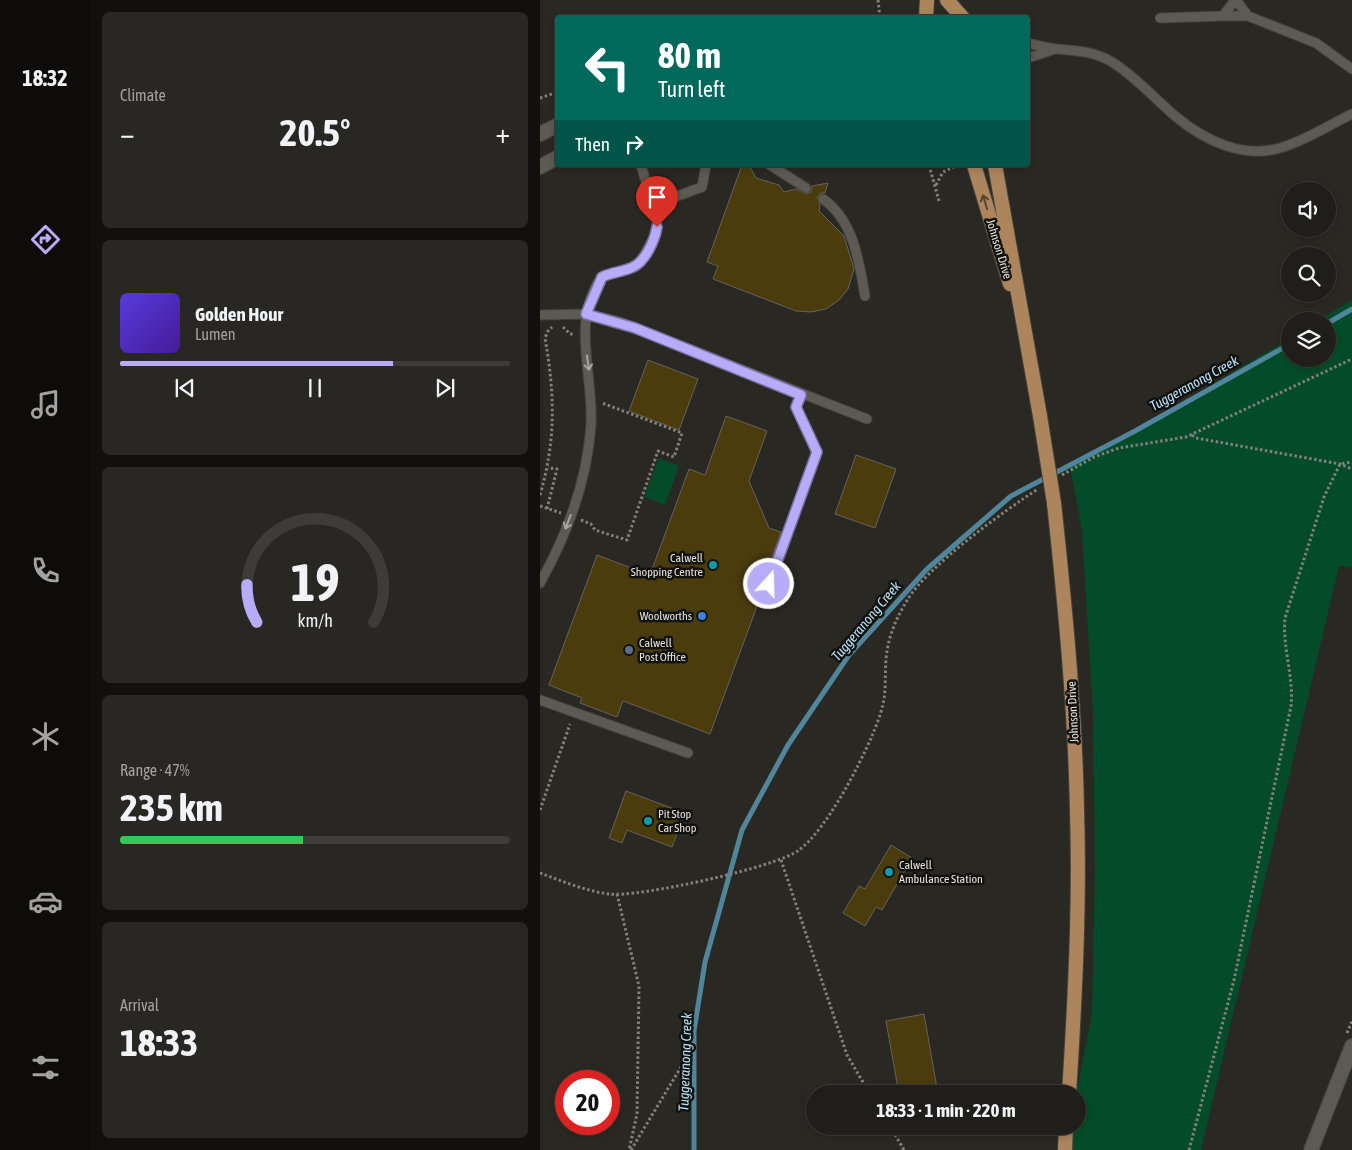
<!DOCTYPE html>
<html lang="en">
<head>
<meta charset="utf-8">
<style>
	:root { --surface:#201e1a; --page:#282723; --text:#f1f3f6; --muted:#a2a2a2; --line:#3d3c39; --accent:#b8abf7 }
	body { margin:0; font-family:"Asap Condensed",sans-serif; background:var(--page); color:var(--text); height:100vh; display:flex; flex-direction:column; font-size:19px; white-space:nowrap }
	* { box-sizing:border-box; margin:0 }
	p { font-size:16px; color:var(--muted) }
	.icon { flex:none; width:28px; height:28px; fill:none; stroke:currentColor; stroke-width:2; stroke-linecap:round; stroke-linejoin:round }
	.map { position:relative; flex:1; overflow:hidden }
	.details { display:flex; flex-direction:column; gap:12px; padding:12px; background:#12100e; width:450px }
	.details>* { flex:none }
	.guide { position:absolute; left:15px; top:15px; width:475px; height:152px; border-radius:5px; box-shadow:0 2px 8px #0003,0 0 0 1px var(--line); background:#00695c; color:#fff; overflow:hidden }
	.controls { position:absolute; left:741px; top:182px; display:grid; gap:10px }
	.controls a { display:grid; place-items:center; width:55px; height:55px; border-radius:50%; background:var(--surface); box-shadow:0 2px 8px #0003,0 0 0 1px var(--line); font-size:25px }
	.speed { position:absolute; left:15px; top:1070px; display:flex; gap:10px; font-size:25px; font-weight:700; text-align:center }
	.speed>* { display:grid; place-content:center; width:65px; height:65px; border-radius:50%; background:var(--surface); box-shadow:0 2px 8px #0003,0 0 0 1px var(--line); line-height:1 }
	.speed .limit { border:8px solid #d22; background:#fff; color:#111 }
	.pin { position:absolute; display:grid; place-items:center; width:42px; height:42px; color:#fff; margin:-51px -21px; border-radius:50% 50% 50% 0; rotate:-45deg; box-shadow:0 0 5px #0007 }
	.pin .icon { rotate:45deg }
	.me { position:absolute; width:55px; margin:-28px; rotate:20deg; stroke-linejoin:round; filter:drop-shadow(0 0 4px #0008) }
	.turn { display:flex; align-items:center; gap:18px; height:105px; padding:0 20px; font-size:22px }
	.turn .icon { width:65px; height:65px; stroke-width:2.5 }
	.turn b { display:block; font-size:35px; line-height:42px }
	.then { display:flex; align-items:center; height:48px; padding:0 20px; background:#0003; gap:10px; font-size:19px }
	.big { font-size:38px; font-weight:700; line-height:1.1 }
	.details .card { flex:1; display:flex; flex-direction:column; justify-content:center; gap:8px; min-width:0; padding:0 18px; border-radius:8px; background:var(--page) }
	.details .dial { align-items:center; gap:0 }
	.dial svg { height:130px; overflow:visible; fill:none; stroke:var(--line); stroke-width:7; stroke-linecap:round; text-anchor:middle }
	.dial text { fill:var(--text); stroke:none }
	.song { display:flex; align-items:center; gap:15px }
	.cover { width:60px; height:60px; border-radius:8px; background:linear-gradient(135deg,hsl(250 70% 55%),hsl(260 70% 35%)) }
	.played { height:5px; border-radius:2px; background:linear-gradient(90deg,var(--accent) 70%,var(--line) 70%) }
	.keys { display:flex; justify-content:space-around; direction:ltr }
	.heat { display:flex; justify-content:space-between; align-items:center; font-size:28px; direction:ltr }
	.charge { height:8px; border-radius:4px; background:linear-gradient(90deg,#34c759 47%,var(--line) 0) }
	.trip { position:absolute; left:266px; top:1085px; width:280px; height:50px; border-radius:25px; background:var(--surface); box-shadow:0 2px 8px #0003,0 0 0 1px var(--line); font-weight:700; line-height:50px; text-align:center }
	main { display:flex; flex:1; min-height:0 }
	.tab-bar { display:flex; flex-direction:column; width:90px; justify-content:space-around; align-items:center; background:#0d0c0a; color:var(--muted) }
	.tab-bar .icon { width:35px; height:35px }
	.tab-bar .on { color:var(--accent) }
	.tab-bar b { font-size:22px; color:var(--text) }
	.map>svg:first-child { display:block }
	.green { fill:#044c29 }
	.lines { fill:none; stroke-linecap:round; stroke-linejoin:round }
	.stream { stroke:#50859b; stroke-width:5 }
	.building { fill:#4b3c0e; stroke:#65625c }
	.service-casing { stroke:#45433e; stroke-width:11 }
	.minor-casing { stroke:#45433e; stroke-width:16 }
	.tertiary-casing { stroke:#45433e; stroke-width:16 }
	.primary-casing { stroke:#45433e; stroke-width:16 }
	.path { stroke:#82807b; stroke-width:3; stroke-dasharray:2.5 2.5; stroke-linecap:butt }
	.service { stroke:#5d5a54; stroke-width:9 }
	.minor { stroke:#5d5a54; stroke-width:14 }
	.tertiary { stroke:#5d5a54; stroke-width:14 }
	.primary { stroke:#ad855d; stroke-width:14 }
	.primary-bridge-casing { stroke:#45433e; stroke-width:16; stroke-linecap:butt }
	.primary-bridge { stroke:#ad855d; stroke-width:14 }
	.oneway { stroke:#574532 }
	.oneway2 { stroke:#a8a5a1 }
	.route-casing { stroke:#786fa1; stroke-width:12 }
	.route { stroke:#b8abf7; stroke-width:9 }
	.culture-dot { fill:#0f9aa8; stroke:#11110e; stroke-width:2 }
	.shop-dot { fill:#3f7fe0; stroke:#11110e; stroke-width:2 }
	.service-dot { fill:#5c6f8a; stroke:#11110e; stroke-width:2 }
	.labels { text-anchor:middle; stroke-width:5; stroke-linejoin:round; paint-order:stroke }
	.street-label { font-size:12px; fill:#e5e3e0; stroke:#11110e }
	.poi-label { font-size:12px; fill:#e5e3e0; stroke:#11110e; text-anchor:start }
	.water-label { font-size:14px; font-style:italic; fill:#b9e4fc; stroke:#11110e }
</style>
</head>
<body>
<main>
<nav class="tab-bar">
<b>18:32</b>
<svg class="icon on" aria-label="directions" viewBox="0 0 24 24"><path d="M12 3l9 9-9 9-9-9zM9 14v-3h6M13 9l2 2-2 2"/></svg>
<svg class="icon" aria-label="music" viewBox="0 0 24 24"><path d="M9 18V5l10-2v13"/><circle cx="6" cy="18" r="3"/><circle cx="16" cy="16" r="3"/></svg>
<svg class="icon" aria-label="phone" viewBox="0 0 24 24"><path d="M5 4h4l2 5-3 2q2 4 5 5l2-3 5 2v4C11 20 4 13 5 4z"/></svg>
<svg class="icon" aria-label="climate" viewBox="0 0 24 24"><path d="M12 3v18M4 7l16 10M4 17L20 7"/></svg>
<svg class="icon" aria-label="car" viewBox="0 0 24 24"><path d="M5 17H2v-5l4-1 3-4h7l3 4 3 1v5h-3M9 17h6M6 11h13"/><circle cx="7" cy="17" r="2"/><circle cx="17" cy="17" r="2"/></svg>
<svg class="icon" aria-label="filters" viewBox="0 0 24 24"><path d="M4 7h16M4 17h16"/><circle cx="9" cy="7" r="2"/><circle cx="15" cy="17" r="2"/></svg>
</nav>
<section class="details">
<div class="card"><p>Climate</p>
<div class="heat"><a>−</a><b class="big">20.5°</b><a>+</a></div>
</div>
<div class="card">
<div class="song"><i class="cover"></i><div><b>Golden Hour</b><p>Lumen</p></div></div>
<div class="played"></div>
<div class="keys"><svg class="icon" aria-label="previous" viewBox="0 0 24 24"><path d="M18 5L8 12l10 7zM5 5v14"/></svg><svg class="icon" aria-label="pause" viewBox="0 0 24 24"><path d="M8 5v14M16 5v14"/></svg><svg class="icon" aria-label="next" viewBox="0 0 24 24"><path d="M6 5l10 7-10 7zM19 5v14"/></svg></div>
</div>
<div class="card dial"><svg viewBox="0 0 100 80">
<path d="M14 69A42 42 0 1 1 86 69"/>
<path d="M14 69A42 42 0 0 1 8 46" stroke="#b8abf7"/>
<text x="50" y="56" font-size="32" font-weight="700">19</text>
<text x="50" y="72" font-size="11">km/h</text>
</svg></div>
<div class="card"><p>Range · 47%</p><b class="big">235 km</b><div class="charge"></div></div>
<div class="card"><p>Arrival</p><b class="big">18:33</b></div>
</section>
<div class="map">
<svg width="812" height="1150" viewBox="0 0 812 1150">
	<rect width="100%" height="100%" fill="#2a2822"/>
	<!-- green -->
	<path class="green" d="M 812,300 L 812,567 L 799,566 L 661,1150 L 525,1150 L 529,1126 L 538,1126 L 536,1094 L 552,1014 L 555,866 L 553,713 L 542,531 L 530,465 L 595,431 L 750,338 L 750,359 L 788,359 L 788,321 L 777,321 Z
		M 119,458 L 139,466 L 125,505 L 104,497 Z"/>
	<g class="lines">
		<!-- stream -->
		<path class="stream" d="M 788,323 L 812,309
			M 154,1150 L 154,1031 L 165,962 L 202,830 L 248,745 L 309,655 L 387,569 L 471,496 L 595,431 L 750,344"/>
	</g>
	<!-- building -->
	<path class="building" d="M 202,165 L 209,165 L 216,178 L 239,185 L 244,192 L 256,189 L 266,194 L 271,192 L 272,186 L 288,183 L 285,193 L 281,193 L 277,197 L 280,205 L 279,211 L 304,236 L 314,269 L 308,289 L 299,300 L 286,309 L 271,312 L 256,311 L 173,279 L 178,266 L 167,262 Z
		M 108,360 L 158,379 L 139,430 L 89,411 Z
		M 186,416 L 227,431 L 209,481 L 229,528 L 241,532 L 223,582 L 224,587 L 170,734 L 83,701 L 77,717 L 40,703 L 42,698 L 9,685 L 57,555 L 110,575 L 149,469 L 165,475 Z
		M 316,455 L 356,469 L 335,528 L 295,514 Z
		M 86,791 L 145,813 L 132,847 L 87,830 L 82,843 L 69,838 Z
		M 351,845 L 372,858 L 342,910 L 336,907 L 325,926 L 303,913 L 319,886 L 325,889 Z
		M 384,1014 L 398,1094 L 359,1094 L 346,1021 Z"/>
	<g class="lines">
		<defs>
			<path id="service" d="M 696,0 L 708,16 L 776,43 L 812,69
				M 683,16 L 708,16
				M 620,18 L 683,16 L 695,0
				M 488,43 C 497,45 507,48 517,49 C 537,51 554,51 572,62 C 596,77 614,98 635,116 C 664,140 702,159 740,148 C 765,141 789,125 812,114
				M 488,58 L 515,49
				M 230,165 L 266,188
				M 283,199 C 314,221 319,261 325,296
				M 113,205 L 162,187 L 166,165
				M 0,315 L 46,314 L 80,322 L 327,419
				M 0,583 C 27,535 47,481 51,425 C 54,376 30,320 62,277 L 95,266 L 101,261 L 116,234 L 117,220 L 101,165
				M 229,584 L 277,452 L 256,407 L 261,395
				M 0,700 L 148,753"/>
			<path id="minor" d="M 771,1150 L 812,1046"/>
			<path id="tertiary" d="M 0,134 L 18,125
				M 0,167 L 18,157"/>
			<path id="primary" d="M 407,0 L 423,18
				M 386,18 L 387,0
				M 434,165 L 470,284
				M 455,165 L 500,416
				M 514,503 C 525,605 535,707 537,810 C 540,904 535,999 529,1094
				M 525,1150 L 526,1126"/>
		</defs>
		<!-- service casing -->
		<use href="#service" class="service-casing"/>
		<!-- minor casing -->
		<use href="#minor" class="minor-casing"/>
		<!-- tertiary casing -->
		<use href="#tertiary" class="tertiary-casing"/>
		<!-- primary casing -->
		<use href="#primary" class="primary-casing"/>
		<!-- path -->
		<path class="path" d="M 338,0 L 340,18
			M 0,98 L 18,92
			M 389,165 L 399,201
			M 396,185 L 403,172 L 418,165
			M 23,327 L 30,334 L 34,334
			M 652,435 L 656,438 L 800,464 L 812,469
			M 522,475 L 554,457 L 579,448 L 646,437 L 812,359
			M 0,495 C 16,440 15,395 5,338 L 8,331 L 12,327
			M 0,506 L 21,513
			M 7,509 L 17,469 L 8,468
			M 41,520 L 51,524 L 55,530 L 87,540 L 118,451 L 134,457 L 142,433 L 62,403
			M 0,810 L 30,724
			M 241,860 L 307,1055 L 330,1094
			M 0,873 C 22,881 45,891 69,894 C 97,898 238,867 259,850 C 286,830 318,768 332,736 C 336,726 341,714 343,704 C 347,687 344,668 347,651 C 350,632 358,615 368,599 C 387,567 465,510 498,489
			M 77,894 L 99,986 L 97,1114 L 89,1150
			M 807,1033 L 812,1021
			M 350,1126 L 364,1150
			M 91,1150 L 141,1067
			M 649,1150 L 694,980 L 751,706 C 754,676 742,647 745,618 L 784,497 L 800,464 L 812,462"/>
		<!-- service -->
		<use href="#service" class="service"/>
		<!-- minor -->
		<use href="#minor" class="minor"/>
		<!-- tertiary -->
		<use href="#tertiary" class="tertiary"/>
		<!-- primary -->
		<use href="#primary" class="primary"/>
		<defs>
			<path id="primary-bridge" d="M 500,416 L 514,503"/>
		</defs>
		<!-- primary-bridge casing -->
		<use href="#primary-bridge" class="primary-bridge-casing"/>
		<!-- primary-bridge -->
		<use href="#primary-bridge" class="primary-bridge"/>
	</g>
	<!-- one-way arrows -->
	<defs><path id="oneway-shaft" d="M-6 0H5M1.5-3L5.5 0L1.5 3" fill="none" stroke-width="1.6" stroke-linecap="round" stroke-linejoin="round" transform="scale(1.25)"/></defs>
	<use class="oneway" href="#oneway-shaft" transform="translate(445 202) rotate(-107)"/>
	<g class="oneway2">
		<use href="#oneway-shaft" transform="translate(48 363) rotate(82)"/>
		<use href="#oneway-shaft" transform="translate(28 522) rotate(111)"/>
	</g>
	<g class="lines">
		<defs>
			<path id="route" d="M 117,227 C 115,239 106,261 93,267 C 83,272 72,272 62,277 L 46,314 L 95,328 L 261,395 L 256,407 L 277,452 L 229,584"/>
		</defs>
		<!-- route casing -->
		<use href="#route" class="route-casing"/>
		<!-- route -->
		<use href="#route" class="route"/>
	</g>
	<!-- markers -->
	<g class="culture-dot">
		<circle cx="173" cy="565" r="5"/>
		<circle cx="108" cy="821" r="5"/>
		<circle cx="349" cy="872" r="5"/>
	</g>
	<circle class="shop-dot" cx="162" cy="616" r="5"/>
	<circle class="service-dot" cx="89" cy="650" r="5"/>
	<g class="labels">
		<!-- street labels -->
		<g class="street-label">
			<text transform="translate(459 249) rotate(73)" y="4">Johnson Drive</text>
			<text transform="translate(533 712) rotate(-93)" y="4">Johnson Drive</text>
		</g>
		<!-- poi labels -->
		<g class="poi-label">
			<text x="163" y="562" text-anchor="end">Calwell<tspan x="163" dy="14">Shopping Centre</tspan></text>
			<text x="152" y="620" text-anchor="end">Woolworths</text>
			<text x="99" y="647">Calwell<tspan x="99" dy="14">Post Office</tspan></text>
			<text x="118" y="818">Pit Stop<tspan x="118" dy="14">Car Shop</tspan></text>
			<text x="359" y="869">Calwell<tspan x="359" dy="14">Ambulance Station</tspan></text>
		</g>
		<!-- water labels -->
		<g class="water-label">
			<text transform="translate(654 383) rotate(-29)" y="5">Tuggeranong Creek</text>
			<text transform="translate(326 621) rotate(-50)" y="5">Tuggeranong Creek</text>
			<text transform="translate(145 1062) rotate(-88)" y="5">Tuggeranong Creek</text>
		</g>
	</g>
</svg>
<div class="controls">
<a><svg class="icon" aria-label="sound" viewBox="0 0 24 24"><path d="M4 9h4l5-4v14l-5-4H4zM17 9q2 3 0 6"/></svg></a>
<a><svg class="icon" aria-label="search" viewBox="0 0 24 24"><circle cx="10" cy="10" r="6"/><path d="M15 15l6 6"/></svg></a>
<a><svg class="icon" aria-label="layers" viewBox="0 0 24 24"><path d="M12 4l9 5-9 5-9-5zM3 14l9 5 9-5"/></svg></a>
</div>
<div class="speed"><div class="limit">20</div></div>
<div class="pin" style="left:117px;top:227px;background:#d93025"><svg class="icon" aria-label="arrive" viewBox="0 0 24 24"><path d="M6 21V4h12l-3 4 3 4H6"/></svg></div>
<svg class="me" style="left:229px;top:584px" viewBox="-20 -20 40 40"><circle r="17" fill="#b8abf7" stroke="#fff" stroke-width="3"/><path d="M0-11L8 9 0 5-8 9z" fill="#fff"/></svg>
<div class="trip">18:33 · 1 min · 220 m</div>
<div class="guide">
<div class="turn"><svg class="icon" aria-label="left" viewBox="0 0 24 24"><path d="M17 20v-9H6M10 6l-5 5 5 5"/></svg><div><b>80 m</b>Turn left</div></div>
<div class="then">Then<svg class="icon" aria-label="right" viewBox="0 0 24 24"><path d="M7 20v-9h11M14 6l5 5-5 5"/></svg></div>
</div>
</div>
</main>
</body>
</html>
